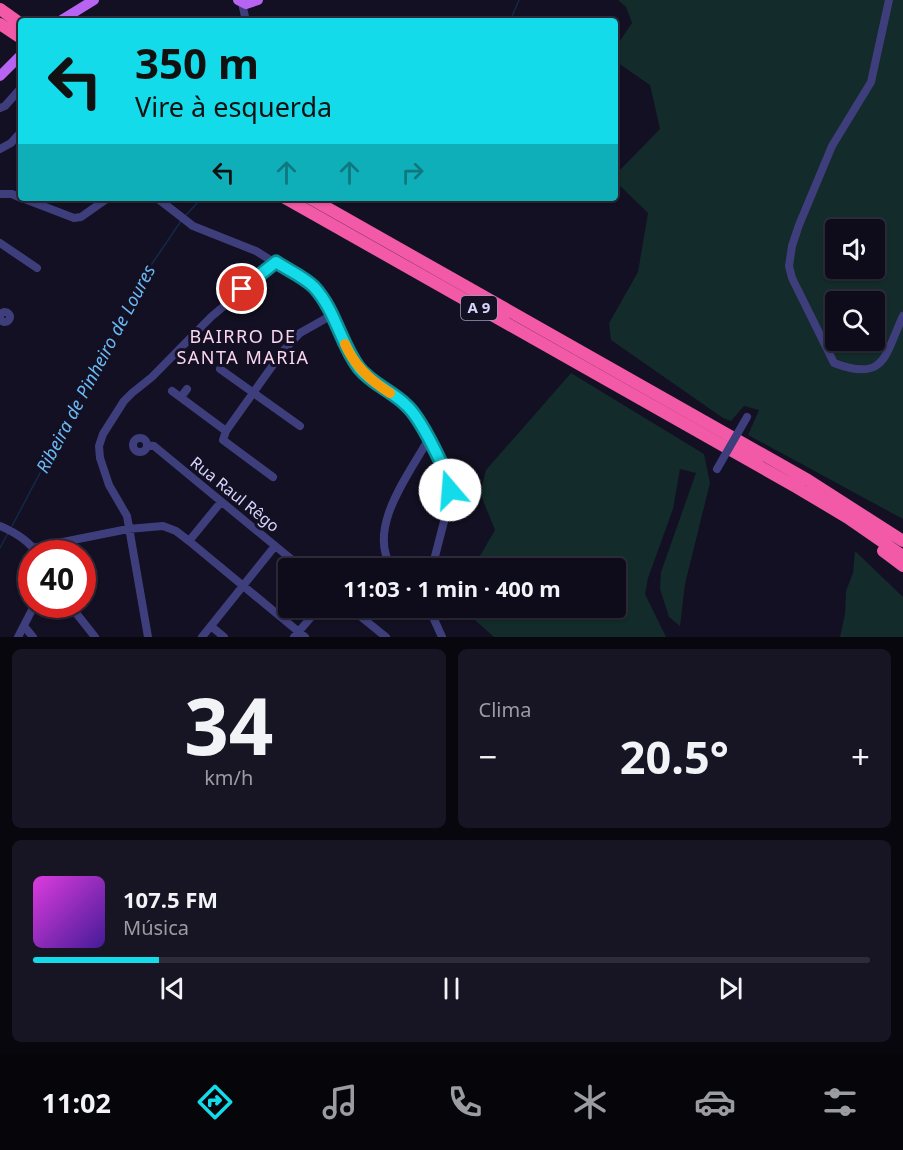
<!DOCTYPE html>
<html lang="pt">
<head>
<meta charset="utf-8">
<style>
	:root { --surface:#0e0c1a; --page:#171523; --text:#f1f3f6; --muted:#9b9ba2; --line:#2e2c39; --accent:#13dbe9 }
	body { margin:0; font-family:"Noto Sans",sans-serif; background:var(--page); color:var(--text); height:100vh; display:flex; flex-direction:column; font-size:22px; white-space:nowrap }
	* { box-sizing:border-box; margin:0 }
	p { font-size:20px; color:var(--muted) }
	.icon { flex:none; width:33px; height:33px; fill:none; stroke:currentColor; stroke-width:2; stroke-linecap:round; stroke-linejoin:round }
	.map { position:relative; height:637px; overflow:hidden }
	.drawer { display:flex; flex-direction:column; gap:12px; padding:12px; background:#08070e; flex:1 }
	.drawer>* { flex:none }
	.banner { position:absolute; left:18px; top:18px; width:600px; height:183px; border-radius:6px; box-shadow:0 2px 4px #0004,0 0 0 2px var(--line); background:#13dbe9; color:#111; overflow:hidden }
	.fabs { position:absolute; left:825px; top:219px; display:grid; gap:12px }
	.fabs a { display:grid; place-items:center; width:60px; height:60px; border-radius:6px; background:var(--surface); box-shadow:0 2px 4px #0004,0 0 0 2px var(--line); font-size:30px }
	.speed { position:absolute; left:18px; top:540px; display:flex; gap:12px; font-size:30px; font-weight:700; text-align:center }
	.speed>* { display:grid; place-content:center; width:78px; height:78px; border-radius:50%; background:var(--surface); box-shadow:0 2px 4px #0004,0 0 0 2px var(--line); line-height:1 }
	.speed .limit { border:9px solid #d22; background:#fff; color:#111 }
	.pin { position:absolute; display:grid; place-items:center; width:51px; height:51px; color:#fff; margin:-26px; border:3px solid #fff; border-radius:50%; box-shadow:0 2px 6px #0007 }
	.me { position:absolute; width:66px; margin:-33px; rotate:342deg; stroke-linejoin:round; filter:drop-shadow(0 0 4px #0008) }
	.turn { display:flex; align-items:center; gap:21px; height:126px; padding:0 18px; font-size:27px }
	.turn .icon { width:78px; height:78px; stroke-width:2.5 }
	.turn b { display:block; font-size:42px; line-height:51px }
	.lanes { display:flex; align-items:center; height:57px; padding:0 18px; background:#0003; justify-content:center; gap:30px; direction:ltr }
	.lanes .off { opacity:.35 }
	.big { font-size:45px; font-weight:700; line-height:1.1 }
	.drawer .widget { flex:1; display:flex; flex-direction:column; justify-content:center; gap:9px; min-width:0; padding:0 21px; border-radius:9px; background:var(--page) }
	.drawer .dial { align-items:center; gap:0 }
	.dial b { font-size:78px; line-height:1 }
	.song { display:flex; align-items:center; gap:18px }
	.cover { width:72px; height:72px; border-radius:9px; background:linear-gradient(135deg,hsl(300 70% 55%),hsl(260 70% 35%)) }
	.played { height:6px; border-radius:3px; background:linear-gradient(90deg,var(--accent) 15%,var(--line) 15%) }
	.keys { display:flex; justify-content:space-around; direction:ltr }
	.heat { display:flex; justify-content:space-between; align-items:center; font-size:33px; direction:ltr }
	.drawer .tiles { flex:1; display:grid; gap:12px; grid-template-columns:1fr 1fr }
	.widget:last-child { grid-column:span 2 }
	.trip { position:absolute; left:278px; top:558px; width:348px; height:60px; border-radius:6px; background:var(--surface); box-shadow:0 2px 4px #0004,0 0 0 2px var(--line); font-weight:700; line-height:60px; text-align:center }
	.menu { display:flex; height:96px; justify-content:space-around; align-items:center; background:#06050a; color:var(--muted) }
	.menu .icon { width:42px; height:42px }
	.menu .active { color:var(--accent) }
	.menu b { font-size:27px; color:var(--text) }
	.map>svg:first-child { display:block }
	.green { fill:#132b2a; fill-rule:evenodd }
	.lines { fill:none; stroke-linecap:round; stroke-linejoin:round }
	.stream { stroke:#142948; stroke-width:1.5 }
	.minor { stroke:#3f3e7d; stroke-width:8 }
	.major { stroke:#b864f2; stroke-width:10 }
	.highway { stroke:#f259a7; stroke-width:12 }
	.minor-bridge { stroke:#3f3e7d; stroke-width:8 }
	.route-casing { stroke:#0c8e97; stroke-width:15 }
	.route { stroke:#13dbe9; stroke-width:10 }
	.slow { stroke:#f59e0b; stroke-width:10 }
	.labels { text-anchor:middle; stroke-width:6; stroke-linejoin:round; paint-order:stroke }
	.shield { fill:#121022; stroke:#9c99bb; stroke-width:1.5 }
	.shield-label { font-size:15px; font-weight:bold; fill:#d7d4fc }
	.street-label { font-size:16px; fill:#d7d4fc; stroke:#121022 }
	.neighbourhood-label { font-size:18px; letter-spacing:1.5px; fill:#fcd6ef; stroke:#121022 }
	.water-label { font-size:18px; font-style:italic; fill:#6bb8f3; stroke:#121022 }
</style>
</head>
<body>
<div class="map">
<svg width="903" height="637" viewBox="0 0 903 637">
	<rect width="100%" height="100%" fill="#121022"/>
	<!-- green -->
	<path class="green" d="M 618,0 L 903,0 L 903,519 L 748,435 L 759,410 L 744,406 L 731,421 L 723,418 L 611,340 L 609,323 L 638,272 L 648,213 L 615,181 L 615,175 L 660,129 L 650,85 L 615,61 L 615,48 L 632,23 L 626,7 ZM 836,230 L 874,230 L 874,268 L 836,268 ZM 836,302 L 874,302 L 874,340 L 836,340 Z
		M 571,373 L 704,454 L 710,483 L 685,584 L 680,626 L 669,617 L 660,589 L 661,572 L 696,473 L 680,469 L 673,509 L 648,578 L 645,594 L 666,637 L 494,637 L 468,614 L 467,608 L 615,608 L 615,568 L 473,568 L 495,530 L 480,493 L 486,470 Z
		M 855,551 L 903,597 L 903,637 L 840,637 L 845,614 L 846,591 L 853,573 Z"/>
	<g class="lines">
		<!-- stream -->
		<path class="stream" d="M 510,21 L 519,0
			M 186,215 L 202,198
			M 12,526 L 145,274 L 181,221
			M 0,548 L 8,533"/>
		<!-- minor -->
		<path class="minor" d="M 889,0 L 871,82 L 832,146 L 799,225 L 792,246 L 789,266 L 792,278 L 834,363 C 886,383 885,354 903,316
			M 242,3 L 246,21
			M 0,108 L 5,106 L 21,88
			M 0,149 L 11,143 L 21,132
			M 0,194 L 12,194 L 21,198
			M 22,198 L 74,218 L 81,217 L 108,198
			M 157,198 L 193,226 L 256,251 L 312,286 L 324,300 L 349,354 L 360,369 L 381,387 L 407,405 L 415,415 L 449,481 L 448,506 L 432,568
			M 0,243 L 37,268
			M0 317a5 5 0 1 1 10 0a5 5 0 1 1-10 0Z
			M 220,369 L 300,426
			M 172,391 L 226,431 L 223,440 L 273,477
			M 181,397 L 187,389
			M 226,431 L 283,351 L 300,333 L 332,315
			M133 445a7 7 0 1 1 14 0a7 7 0 1 1-14 0Z
			M 147,445 L 154,446 L 302,568
			M 0,526 C 14,532 29,540 37,554
			M 189,541 L 221,502
			M 33,548 L 128,529 L 163,526 L 176,531 L 189,541 L 305,637
			M 392,568 C 366,529 408,476 428,440
			M 69,604 L 95,637
			M 350,608 L 386,637
			M 429,608 L 442,637
			M 24,626 L 33,637
			M 211,626 L 224,637
			M 18,637 L 35,604
			M 148,637 L 127,516 L 109,485 L 100,458 L 99,446 L 103,434 L 124,401 L 132,393 L 152,377 L 211,317 L 276,262
			M 202,637 L 275,546
			M 294,637 L 319,608"/>
		<!-- major -->
		<path class="major" d="M 238,0 L 246,4 L 258,0
			M 60,21 L 94,0
			M 0,76 L 21,55"/>
		<!-- highway -->
		<path class="highway" d="M 0,9 L 21,24
			M 0,24 L 21,38
			M 285,198 L 796,487 L 848,518 L 903,556
			M 310,198 L 808,480 L 903,541
			M 883,551 L 903,566"/>
		<!-- minor-bridge -->
		<path class="minor-bridge" d="M 717,469 L 747,417"/>
	</g>
	<g class="lines">
		<defs>
			<path id="route" d="M 242,289 L 276,262 C 288,270 304,277 314,287 C 336,311 340,343 359,368 C 372,384 392,391 406,405 C 420,417 448,472 450,490"/>
		</defs>
		<!-- route casing -->
		<use href="#route" class="route-casing"/>
		<!-- route -->
		<use href="#route" class="route"/>
		<!-- slow -->
		<path class="slow" d="M 345,344 C 354,365 371,381 390,393"/>
	</g>
	<g class="labels">
		<!-- shield labels -->
		<rect class="shield" x="461" y="296" width="36" height="24" rx="4.5"/>
		<g class="shield-label">
			<text x="479" y="313">A 9</text>
		</g>
		<!-- street labels -->
		<g class="street-label">
			<text transform="translate(235 494) rotate(39)" y="6">Rua Raul Rêgo</text>
		</g>
		<!-- neighbourhood labels -->
		<g class="neighbourhood-label">
			<text x="243" y="343">BAIRRO DE<tspan x="243" dy="21">SANTA MARIA</tspan></text>
		</g>
		<!-- water labels -->
		<g class="water-label">
			<text transform="translate(96 369) rotate(-62)" y="6">Ribeira de Pinheiro de Loures</text>
		</g>
	</g>
</svg>
<div class="fabs">
<a><svg class="icon" aria-label="sound" viewBox="0 0 24 24"><path d="M4 9h4l5-4v14l-5-4H4zM17 9q2 3 0 6"/></svg></a>
<a><svg class="icon" aria-label="search" viewBox="0 0 24 24"><circle cx="10" cy="10" r="6"/><path d="M15 15l6 6"/></svg></a>
</div>
<div class="speed"><div class="limit">40</div></div>
<div class="pin" style="left:242px;top:289px;background:#d93025"><svg class="icon" aria-label="arrive" viewBox="0 0 24 24"><path d="M6 21V4h12l-3 4 3 4H6"/></svg></div>
<svg class="me" style="left:450px;top:490px" viewBox="-20 -20 40 40"><circle r="19" fill="#fff"/><path d="M0-13L10 11 0 6-10 11z" fill="#13dbe9"/></svg>
<div class="trip">11:03 · 1 min · 400 m</div>
<div class="banner">
<div class="turn"><svg class="icon" aria-label="left" viewBox="0 0 24 24"><path d="M17 20v-9H6M10 6l-5 5 5 5"/></svg><div><b>350 m</b>Vire à esquerda</div></div>
<div class="lanes"><svg class="icon" aria-label="left" viewBox="0 0 24 24"><path d="M17 20v-9H6M10 6l-5 5 5 5"/></svg><svg class="icon off" aria-label="ahead" viewBox="0 0 24 24"><path d="M12 20V5M6 11l6-6 6 6"/></svg><svg class="icon off" aria-label="ahead" viewBox="0 0 24 24"><path d="M12 20V5M6 11l6-6 6 6"/></svg><svg class="icon off" aria-label="right" viewBox="0 0 24 24"><path d="M7 20v-9h11M14 6l5 5-5 5"/></svg></div>
</div>
</div>
<section class="drawer">
<div class="tiles">
<div class="widget dial"><b>34</b><p>km/h</p></div>
<div class="widget"><p>Clima</p>
<div class="heat"><a>−</a><b class="big">20.5°</b><a>+</a></div>
</div>
<div class="widget">
<div class="song"><i class="cover"></i><div><b>107.5 FM</b><p>Música</p></div></div>
<div class="played"></div>
<div class="keys"><svg class="icon" aria-label="previous" viewBox="0 0 24 24"><path d="M18 5L8 12l10 7zM5 5v14"/></svg><svg class="icon" aria-label="pause" viewBox="0 0 24 24"><path d="M8 5v14M16 5v14"/></svg><svg class="icon" aria-label="next" viewBox="0 0 24 24"><path d="M6 5l10 7-10 7zM19 5v14"/></svg></div>
</div>
</div>
</section>
<nav class="menu">
<b>11:02</b>
<svg class="icon active" aria-label="directions" viewBox="0 0 24 24"><path d="M12 3l9 9-9 9-9-9zM9 14v-3h6M13 9l2 2-2 2"/></svg>
<svg class="icon" aria-label="music" viewBox="0 0 24 24"><path d="M9 18V5l10-2v13"/><circle cx="6" cy="18" r="3"/><circle cx="16" cy="16" r="3"/></svg>
<svg class="icon" aria-label="phone" viewBox="0 0 24 24"><path d="M5 4h4l2 5-3 2q2 4 5 5l2-3 5 2v4C11 20 4 13 5 4z"/></svg>
<svg class="icon" aria-label="climate" viewBox="0 0 24 24"><path d="M12 3v18M4 7l16 10M4 17L20 7"/></svg>
<svg class="icon" aria-label="car" viewBox="0 0 24 24"><path d="M5 17H2v-5l4-1 3-4h7l3 4 3 1v5h-3M9 17h6M6 11h13"/><circle cx="7" cy="17" r="2"/><circle cx="17" cy="17" r="2"/></svg>
<svg class="icon" aria-label="filters" viewBox="0 0 24 24"><path d="M4 7h16M4 17h16"/><circle cx="9" cy="7" r="2"/><circle cx="15" cy="17" r="2"/></svg>
</nav>
</body>
</html>
